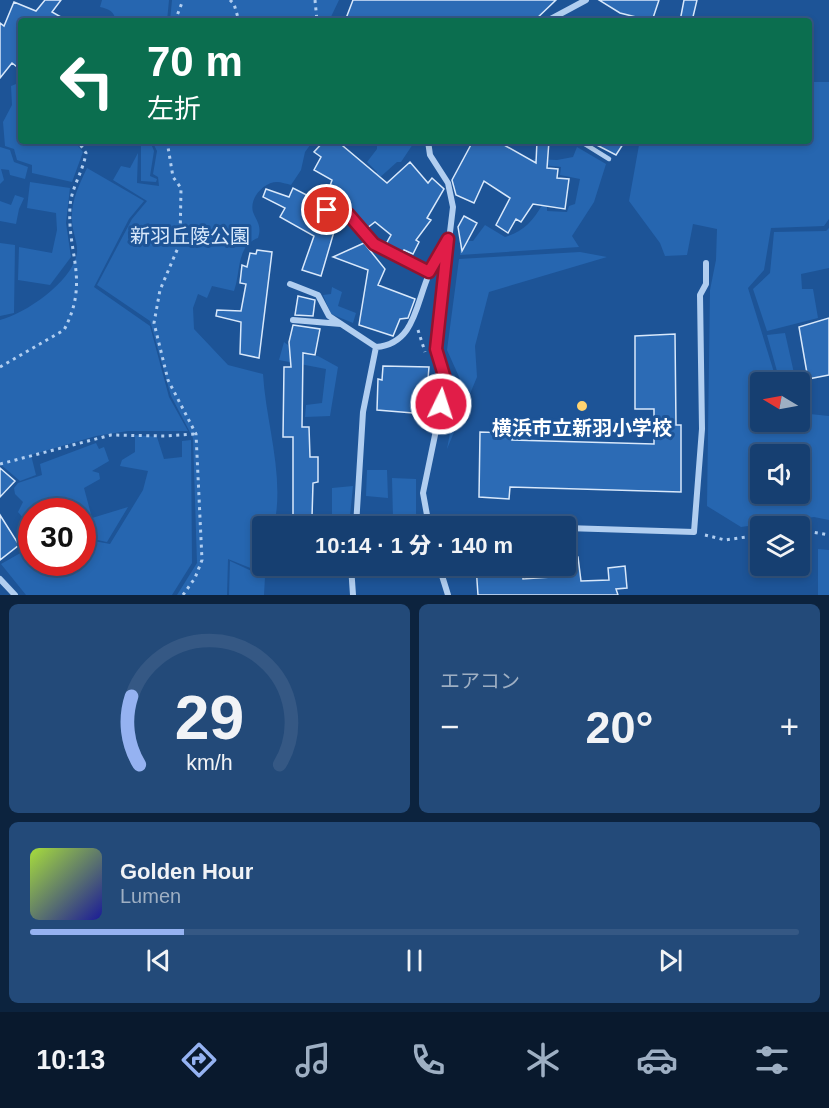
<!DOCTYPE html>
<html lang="ja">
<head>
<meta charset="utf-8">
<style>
	:root { --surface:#163f71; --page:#234a79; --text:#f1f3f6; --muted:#9eafc3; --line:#355884; --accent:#95b2f1 }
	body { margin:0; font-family:Helvetica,"Noto Sans JP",sans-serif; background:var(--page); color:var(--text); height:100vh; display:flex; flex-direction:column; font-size:22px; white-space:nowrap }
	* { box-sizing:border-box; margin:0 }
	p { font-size:20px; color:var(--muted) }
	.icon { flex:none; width:33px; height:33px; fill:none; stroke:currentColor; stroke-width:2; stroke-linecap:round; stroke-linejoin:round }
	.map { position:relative; height:595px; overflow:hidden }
	.side { display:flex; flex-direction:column; gap:9px; padding:9px; background:#0c233e; flex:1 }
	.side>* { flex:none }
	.top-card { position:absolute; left:18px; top:18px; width:794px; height:126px; border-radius:6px; box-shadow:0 3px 9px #0003,0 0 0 2px var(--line); background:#0b6e4f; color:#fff; overflow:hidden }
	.needle { width:39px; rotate:280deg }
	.controls { position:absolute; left:750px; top:372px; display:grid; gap:12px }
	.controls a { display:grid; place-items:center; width:60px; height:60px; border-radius:6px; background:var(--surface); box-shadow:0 3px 9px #0003,0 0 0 2px var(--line); font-size:30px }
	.speed { position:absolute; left:18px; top:498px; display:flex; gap:12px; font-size:30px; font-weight:700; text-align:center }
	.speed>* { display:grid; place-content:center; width:78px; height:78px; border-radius:50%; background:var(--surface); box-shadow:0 3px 9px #0003,0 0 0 2px var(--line); line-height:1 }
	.speed .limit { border:9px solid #d22; background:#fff; color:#111 }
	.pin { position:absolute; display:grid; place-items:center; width:51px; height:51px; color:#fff; margin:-26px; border:3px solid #fff; border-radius:50%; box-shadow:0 2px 6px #0007 }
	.me { position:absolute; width:66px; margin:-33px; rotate:4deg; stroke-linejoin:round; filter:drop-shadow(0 0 4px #0008) }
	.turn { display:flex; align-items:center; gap:21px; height:126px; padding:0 30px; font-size:27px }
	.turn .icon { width:78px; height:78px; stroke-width:2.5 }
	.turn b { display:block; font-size:42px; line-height:51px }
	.big { font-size:45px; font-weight:800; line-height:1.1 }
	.side .widget { flex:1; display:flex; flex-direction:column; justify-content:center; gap:9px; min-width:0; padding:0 21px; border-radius:9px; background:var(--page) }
	.side .dial { align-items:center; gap:0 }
	.dial svg { height:156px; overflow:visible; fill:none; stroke:var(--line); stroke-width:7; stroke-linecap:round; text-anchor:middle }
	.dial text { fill:var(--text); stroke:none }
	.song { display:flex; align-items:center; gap:18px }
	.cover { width:72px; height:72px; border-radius:9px; background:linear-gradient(135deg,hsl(80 70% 55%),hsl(240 70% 35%)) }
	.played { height:6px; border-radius:3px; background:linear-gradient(90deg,var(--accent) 20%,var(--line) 20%) }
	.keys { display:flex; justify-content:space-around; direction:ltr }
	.heat { display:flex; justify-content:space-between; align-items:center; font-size:33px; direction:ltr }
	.side .tiles { flex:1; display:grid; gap:9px; grid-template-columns:1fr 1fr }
	.widget:last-child { grid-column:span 2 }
	.trip { position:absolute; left:252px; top:516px; width:324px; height:60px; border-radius:6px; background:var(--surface); box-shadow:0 3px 9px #0003,0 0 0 2px var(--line); font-weight:800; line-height:60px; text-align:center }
	.dock { display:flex; height:96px; justify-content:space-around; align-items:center; background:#09192d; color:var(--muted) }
	.dock .icon { width:42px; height:42px }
	.dock .on { color:var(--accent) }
	.dock b { font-size:27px; color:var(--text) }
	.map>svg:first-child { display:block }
	.green { fill:#2666b0; fill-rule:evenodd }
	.building { fill:#2c6bb5; stroke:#d8e8fb; stroke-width:1.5 }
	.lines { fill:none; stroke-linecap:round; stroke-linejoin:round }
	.path { stroke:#b1cef0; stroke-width:3; stroke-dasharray:3 4.5; stroke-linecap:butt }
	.service { stroke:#b1cef0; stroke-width:4.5 }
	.minor { stroke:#b1cef0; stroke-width:6 }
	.route-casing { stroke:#92132f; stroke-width:15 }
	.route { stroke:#e11d48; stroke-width:10 }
	.poi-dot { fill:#ffd370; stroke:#1d5497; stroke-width:2 }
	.labels { text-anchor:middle; stroke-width:6; stroke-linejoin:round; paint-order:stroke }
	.park-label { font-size:20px; fill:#d8e8fb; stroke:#1d5497 }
	.poi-label { font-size:20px; font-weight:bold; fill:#fff; stroke:#1d5497 }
</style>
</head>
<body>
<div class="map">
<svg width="829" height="595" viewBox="0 0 829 595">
	<rect width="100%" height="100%" fill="#1d5497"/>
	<!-- green -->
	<path class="green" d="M 102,0 L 169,0 L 167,21 L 116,21 C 114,11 109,9 100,7 Z
		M 172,0 L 339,0 L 329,21 L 170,21 Z
		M 21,82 L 21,141 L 74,141 L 83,152 L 72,182 L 32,173 L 32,165 L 17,160 L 14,149 L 5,146 L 3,122 L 12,105 L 11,86 Z
		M 809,82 L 829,82 L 829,219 L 824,226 L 771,228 L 764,270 L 748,288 L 777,382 L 760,382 L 760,422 L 800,422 L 800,413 L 829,416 L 829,520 L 814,517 L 741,527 L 707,506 L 710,290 L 716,260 L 717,229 L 693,224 L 687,255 L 665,256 L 660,243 L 629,201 L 639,145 L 658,144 L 658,141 L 808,141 ZM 760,454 L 800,454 L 800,494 L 760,494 Z
		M 141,141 L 150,141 L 154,151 L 150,176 L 157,179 L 156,182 L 141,181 Z
		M 152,141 L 313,141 L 305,152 L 301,170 L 291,185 C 287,184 281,182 277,182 C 264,182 249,198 253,212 C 257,222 262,226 258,238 C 236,246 241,272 234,291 L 212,286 L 207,298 L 198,294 L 193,308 L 194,329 L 228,365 L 263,374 C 266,424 285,476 274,526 L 262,526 L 263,573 L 228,559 L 227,595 L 177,595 L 197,563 L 193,438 L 171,396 L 150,321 L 97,285 L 132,219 L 147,201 L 113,180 L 121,166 L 130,168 L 138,153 L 137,183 L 159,186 L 158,177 L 153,174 L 157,151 Z
		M 377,141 L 415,141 L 401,162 L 397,162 L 367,189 L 377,172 L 367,162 L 377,149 Z
		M 0,147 L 10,150 L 14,162 L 28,167 L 25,179 L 10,175 L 9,170 L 1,169 L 4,180 L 0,184 Z
		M 577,147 L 606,164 L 594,202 L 572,236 L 579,247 L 460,255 L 460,241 L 473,241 L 485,225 L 505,237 C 523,232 533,221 542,205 L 534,193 L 547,195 L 547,211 L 567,212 L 569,206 L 575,204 L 580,179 L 560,175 L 561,167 L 533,164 L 534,159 L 557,160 L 573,157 Z
		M 87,168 L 144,201 L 129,219 L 94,287 L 150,326 L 169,397 L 188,431 L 128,431 L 96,436 L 31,455 L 36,475 L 20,481 L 0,464 L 0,320 C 25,314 73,281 77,253 C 78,243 72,231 72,220 C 71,201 79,185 87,168 Z
		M 30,182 L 70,188 L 66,223 L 71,257 L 50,285 L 18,280 L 19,247 L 52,253 L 57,230 L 56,213 L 27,208 Z
		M 15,195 L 24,198 L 19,209 L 16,224 L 0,221 L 0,201 L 11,205 Z
		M 829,228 L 829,268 L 801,274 L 802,289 L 813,289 L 818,318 L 767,331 L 753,289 L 770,273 L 774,232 L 826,231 Z
		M 0,243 L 15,245 L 14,313 L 0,316 Z
		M 580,252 L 607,257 L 489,292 L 475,346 L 477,377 L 447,449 L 460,379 L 447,350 L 459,259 Z
		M 332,287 L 342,292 L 338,306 L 356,313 L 353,323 L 331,314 L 323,295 L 331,294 Z
		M 785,333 L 796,382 L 780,382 L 767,335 Z
		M 284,342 L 288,345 L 289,353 L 318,356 L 338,367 L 330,416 L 305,417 L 306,405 L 322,403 L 326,369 L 279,360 Z
		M 135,435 L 157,437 L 164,459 L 182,457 L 182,441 L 191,440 L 192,563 L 172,595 L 26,595 L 1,564 L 31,547 L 32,562 L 82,562 L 83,539 L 110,544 L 143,490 L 148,471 L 120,466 L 122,460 L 135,452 Z
		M 96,443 L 99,449 L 104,447 L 109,461 L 92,471 L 99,473 L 100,479 L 84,488 L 92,518 L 128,507 L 107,542 L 83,537 L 82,512 L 32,512 L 30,526 L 18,512 L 23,502 L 15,494 L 14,488 L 18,483 L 42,475 L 40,464 Z
		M 367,470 L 387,470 L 388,498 L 366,496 Z
		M 392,478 L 416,479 L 416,526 L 388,526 L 388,518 L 393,518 Z
		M 353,486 L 349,526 L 332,526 L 332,488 Z
		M 818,549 L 829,550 L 829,595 L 818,595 Z
		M 230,561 L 265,577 L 264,595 L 229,595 Z"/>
	<!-- building -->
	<path class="building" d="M 45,0 L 61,0 L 52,12 L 68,21 L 21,21 L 21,70 L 12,63 L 0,78 L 0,23 L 4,26 L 14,2 L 36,11 Z
		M 353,0 L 556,0 L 534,21 L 345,21 Z
		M 599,0 L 659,0 L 652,21 L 620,13 Z
		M 684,0 L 697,0 L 692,21 L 680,21 Z
		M 324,141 L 337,141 L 387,183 L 410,162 L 428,183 L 432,178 L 444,189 L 427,218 L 431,220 L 416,240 L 419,242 L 413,254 L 404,250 L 402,252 L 386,244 L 391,235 L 375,222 L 367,228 L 343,203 L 341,207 L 326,205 L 322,208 L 323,214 L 338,218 L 321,276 L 302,270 L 314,236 L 280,217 L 285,208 L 263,197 L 266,189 L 289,197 L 293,188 L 324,204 L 332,180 L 314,170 L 321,157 L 314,152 Z
		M 473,141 L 497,141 L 536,163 L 537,141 L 549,141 L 547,168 L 558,169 L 557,178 L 569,179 L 565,209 L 533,204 L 521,222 L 516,219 L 508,233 L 496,225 L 510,198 L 484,181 L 474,203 L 456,195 L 452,180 Z
		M 589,141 L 625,141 L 616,155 Z
		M 464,216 L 477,223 L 462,251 L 458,227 Z
		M 364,243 L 385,269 L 378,285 L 415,299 L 408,318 L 400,319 L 393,336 L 359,325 L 368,270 L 333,257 Z
		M 257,250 L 272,252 L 259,358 L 240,354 L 241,322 L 216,316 L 217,310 L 241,311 L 246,284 L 240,283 L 242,265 L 247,267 L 250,253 L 256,254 Z
		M 298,296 L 315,300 L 313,316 L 295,315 Z
		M 829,318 L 829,375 L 808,379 L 799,327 Z
		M 293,325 L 320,329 L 315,355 L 303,353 L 302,427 L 309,427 L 310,457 L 318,457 L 318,482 L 313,483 L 312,517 L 307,517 L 305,526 L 293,526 L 293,437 L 283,437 L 284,367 L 291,367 L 289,342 Z
		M 675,334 L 676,425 L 681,425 L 681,492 L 510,487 L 509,499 L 479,497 L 480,432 L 513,433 L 512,440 L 654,444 L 654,409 L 635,409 L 635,336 Z
		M 383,366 L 429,367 L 425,414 L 377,410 L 378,379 L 382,380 Z
		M 0,468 L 15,481 L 0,497 Z
		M 0,515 L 19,545 L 0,560 Z
		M 578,557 L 581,581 L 609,580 L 608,568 L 625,566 L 627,588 L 616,589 L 618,595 L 478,595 L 476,566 L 522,566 L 523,579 L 551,577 L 550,566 L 566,566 L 566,558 Z"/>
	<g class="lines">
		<!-- path -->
		<path class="path" d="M 230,0 L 234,4 L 239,21
			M 315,0 L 317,21
			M 175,21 L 183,0
			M 167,141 L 173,177 L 181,188 L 180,243 L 160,290 L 154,323 L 168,380 L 196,434 L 202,560 L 195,578 L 183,595
			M 418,330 L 425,352
			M 0,367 L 64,330 C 90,281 67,254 70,207 C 71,188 83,172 86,153 L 78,141
			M 0,464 L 111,435 L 165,436 L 196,434
			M 800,530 L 829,535
			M 705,535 L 725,540 L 760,535"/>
		<!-- service -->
		<path class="service" d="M 580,141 L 609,159"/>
		<!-- minor -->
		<path class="minor" d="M 547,21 L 586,0
			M 428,141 L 430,155 L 448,183 L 453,207 L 436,349 L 446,382 L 423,493 L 429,526
			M 327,210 L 348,214 L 374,244 L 429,272
			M 290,284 L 318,295 L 329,316 L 376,347
			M 293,320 L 341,324
			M 428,525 L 495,526
			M 356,526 L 363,412 L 376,347 C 416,344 416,301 430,272 C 434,262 440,253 446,243
			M 566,528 L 694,532 L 702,429 L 700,295 L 706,284 L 706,263
			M 351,566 L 353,595
			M 439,566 L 448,595
			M 0,579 L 15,595"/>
	</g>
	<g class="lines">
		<defs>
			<path id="route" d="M 327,210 L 348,214 L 374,244 L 429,272 L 448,239 L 436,349 L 446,382 L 441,404"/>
		</defs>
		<!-- route casing -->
		<use href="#route" class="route-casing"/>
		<!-- route -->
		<use href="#route" class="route"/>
	</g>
	<!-- markers -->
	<circle class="poi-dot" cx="582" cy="406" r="6"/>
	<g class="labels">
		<!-- park labels -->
		<g class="park-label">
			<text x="190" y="243">新羽丘陵公園</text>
		</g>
		<!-- poi labels -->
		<g class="poi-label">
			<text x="582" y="435">横浜市立新羽小学校</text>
		</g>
	</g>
</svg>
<div class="controls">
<a><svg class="needle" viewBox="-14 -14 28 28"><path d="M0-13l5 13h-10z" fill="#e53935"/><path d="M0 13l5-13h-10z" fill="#9eafc3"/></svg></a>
<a><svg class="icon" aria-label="sound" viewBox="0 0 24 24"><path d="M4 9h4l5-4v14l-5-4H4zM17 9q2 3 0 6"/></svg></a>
<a><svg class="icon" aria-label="layers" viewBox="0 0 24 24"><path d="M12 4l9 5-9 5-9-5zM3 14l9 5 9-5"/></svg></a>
</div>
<div class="speed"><div class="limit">30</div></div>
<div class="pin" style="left:327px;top:210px;background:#d93025"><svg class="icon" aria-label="arrive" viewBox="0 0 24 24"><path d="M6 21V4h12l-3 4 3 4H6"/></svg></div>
<svg class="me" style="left:441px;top:404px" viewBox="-20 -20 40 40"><circle r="17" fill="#e11d48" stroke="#fff" stroke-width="3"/><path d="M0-11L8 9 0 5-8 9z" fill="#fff"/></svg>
<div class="trip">10:14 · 1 分 · 140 m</div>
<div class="top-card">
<div class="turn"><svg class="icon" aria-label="left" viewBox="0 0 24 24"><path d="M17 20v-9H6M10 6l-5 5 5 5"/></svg><div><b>70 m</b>左折</div></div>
</div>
</div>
<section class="side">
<div class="tiles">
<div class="widget dial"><svg viewBox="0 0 100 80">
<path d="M14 69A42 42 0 1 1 86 69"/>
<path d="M14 69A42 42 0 0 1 10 34" stroke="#95b2f1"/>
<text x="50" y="56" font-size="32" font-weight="700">29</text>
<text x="50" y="72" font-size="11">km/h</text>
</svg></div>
<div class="widget"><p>エアコン</p>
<div class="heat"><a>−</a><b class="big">20°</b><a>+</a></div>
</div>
<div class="widget">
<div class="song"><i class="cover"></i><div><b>Golden Hour</b><p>Lumen</p></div></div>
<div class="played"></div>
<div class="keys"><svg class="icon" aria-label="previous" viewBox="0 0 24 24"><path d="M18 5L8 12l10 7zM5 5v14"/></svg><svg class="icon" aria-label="pause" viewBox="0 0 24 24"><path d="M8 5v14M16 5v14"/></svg><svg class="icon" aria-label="next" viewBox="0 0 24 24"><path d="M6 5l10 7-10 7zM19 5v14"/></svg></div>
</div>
</div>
</section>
<nav class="dock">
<b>10:13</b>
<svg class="icon on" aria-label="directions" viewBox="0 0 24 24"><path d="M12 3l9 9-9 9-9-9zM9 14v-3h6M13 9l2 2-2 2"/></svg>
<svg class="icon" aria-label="music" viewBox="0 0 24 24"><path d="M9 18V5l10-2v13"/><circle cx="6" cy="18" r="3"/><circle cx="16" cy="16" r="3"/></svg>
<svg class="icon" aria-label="phone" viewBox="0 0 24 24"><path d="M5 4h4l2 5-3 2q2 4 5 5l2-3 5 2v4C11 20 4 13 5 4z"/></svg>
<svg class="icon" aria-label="climate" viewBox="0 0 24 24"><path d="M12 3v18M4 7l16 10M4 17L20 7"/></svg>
<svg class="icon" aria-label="car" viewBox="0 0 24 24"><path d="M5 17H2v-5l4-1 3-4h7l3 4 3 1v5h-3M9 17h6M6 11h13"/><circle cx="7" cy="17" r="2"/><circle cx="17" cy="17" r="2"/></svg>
<svg class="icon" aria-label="filters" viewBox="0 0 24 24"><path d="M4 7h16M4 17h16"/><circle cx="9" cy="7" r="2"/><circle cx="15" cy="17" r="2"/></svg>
</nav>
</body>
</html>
